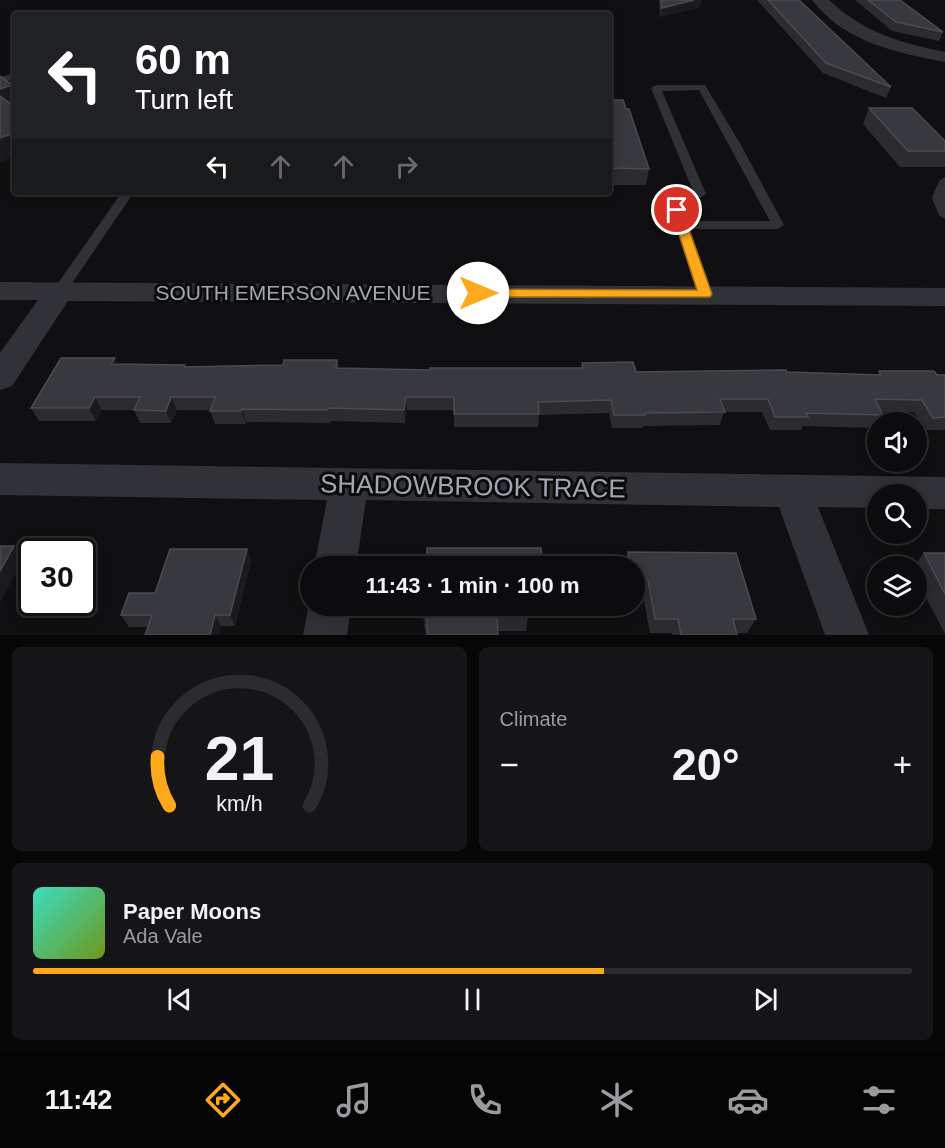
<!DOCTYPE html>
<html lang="en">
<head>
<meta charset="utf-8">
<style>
	:root { --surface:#0c0c0e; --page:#151517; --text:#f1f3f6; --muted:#9a9b9e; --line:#2c2c2e; --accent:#fea81b }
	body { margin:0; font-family:Arial,sans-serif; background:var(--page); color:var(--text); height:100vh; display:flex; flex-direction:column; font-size:22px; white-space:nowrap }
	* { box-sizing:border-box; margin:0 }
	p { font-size:20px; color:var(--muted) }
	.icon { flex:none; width:33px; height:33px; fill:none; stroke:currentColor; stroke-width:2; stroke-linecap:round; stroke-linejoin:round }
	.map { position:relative; height:635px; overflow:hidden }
	.details { display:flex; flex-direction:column; gap:12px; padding:12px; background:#070708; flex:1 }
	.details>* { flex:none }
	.top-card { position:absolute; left:12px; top:12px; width:600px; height:183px; border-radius:6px; box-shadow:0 3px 15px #0003,0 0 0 2px var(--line); background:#202124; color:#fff; overflow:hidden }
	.controls { position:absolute; left:867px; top:412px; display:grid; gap:12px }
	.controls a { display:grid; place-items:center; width:60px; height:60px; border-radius:50%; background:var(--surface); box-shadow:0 3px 15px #0003,0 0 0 2px var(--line); font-size:30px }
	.speed { position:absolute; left:18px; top:538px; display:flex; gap:12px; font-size:30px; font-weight:700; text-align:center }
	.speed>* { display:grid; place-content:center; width:78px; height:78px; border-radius:50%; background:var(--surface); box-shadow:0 3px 15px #0003,0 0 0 2px var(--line); line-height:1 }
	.speed .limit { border:3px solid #111; border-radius:9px; background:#fff; color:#111 }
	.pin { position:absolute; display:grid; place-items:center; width:51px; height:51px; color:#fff; margin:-26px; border:3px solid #fff; border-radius:50%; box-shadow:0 2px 6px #0007 }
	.me { position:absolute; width:66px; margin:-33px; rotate:90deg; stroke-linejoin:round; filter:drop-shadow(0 0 4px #0008) }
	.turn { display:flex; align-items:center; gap:21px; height:126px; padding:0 24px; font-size:27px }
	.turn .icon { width:78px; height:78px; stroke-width:2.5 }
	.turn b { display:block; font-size:42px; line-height:51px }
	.lanes { display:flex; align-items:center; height:57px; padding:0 24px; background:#0003; justify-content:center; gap:30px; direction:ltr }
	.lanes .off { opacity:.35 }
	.big { font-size:45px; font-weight:700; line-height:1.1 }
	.details .widget { flex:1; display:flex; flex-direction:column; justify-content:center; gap:9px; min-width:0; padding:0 21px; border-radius:9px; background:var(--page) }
	.details .dial { align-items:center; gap:0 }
	.dial svg { height:156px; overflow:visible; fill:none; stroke:var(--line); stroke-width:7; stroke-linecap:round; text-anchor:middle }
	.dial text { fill:var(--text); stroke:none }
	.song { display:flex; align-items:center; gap:18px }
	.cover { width:72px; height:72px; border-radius:9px; background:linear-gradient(135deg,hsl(170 70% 55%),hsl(80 70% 35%)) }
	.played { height:6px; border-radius:3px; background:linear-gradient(90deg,var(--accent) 65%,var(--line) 65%) }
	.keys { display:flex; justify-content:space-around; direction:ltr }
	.heat { display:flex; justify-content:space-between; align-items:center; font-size:33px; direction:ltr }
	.details .tiles { flex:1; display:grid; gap:12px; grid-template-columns:1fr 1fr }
	.widget:last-child { grid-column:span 2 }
	.trip { position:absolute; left:300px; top:556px; width:345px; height:60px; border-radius:30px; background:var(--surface); box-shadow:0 3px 15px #0003,0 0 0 2px var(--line); font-weight:700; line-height:60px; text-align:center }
	.dock { display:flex; height:96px; justify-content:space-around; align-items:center; background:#050506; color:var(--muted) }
	.dock .icon { width:42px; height:42px }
	.dock .on { color:var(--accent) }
	.dock b { font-size:27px; color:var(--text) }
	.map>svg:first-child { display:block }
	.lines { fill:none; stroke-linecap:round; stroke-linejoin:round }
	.lane { fill:#313237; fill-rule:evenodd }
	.street { fill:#313237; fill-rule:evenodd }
	.wall { fill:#2c2c30 }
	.shaded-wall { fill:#1b1b1e }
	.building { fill:#38393e; stroke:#484b50; stroke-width:1.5 }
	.route { fill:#fea81b; stroke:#a56d12; stroke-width:1.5 }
	.labels { text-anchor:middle; stroke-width:6; stroke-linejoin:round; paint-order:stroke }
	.street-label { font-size:21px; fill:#a0a7b3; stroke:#0b0b0c }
	.near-street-label { font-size:26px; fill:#a0a7b3; stroke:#0b0b0c }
</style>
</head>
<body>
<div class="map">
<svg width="945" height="635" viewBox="0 0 945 635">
	<rect width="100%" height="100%" fill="#101012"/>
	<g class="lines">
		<!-- lane -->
		<path class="lane" d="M 15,73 L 15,79 L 0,83 L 0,77 Z
			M 656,85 L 705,85 L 741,145 L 784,225 L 778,229 L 690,229 L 712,294 L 705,299 L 698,294 L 666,195 L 672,191 L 693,191 L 651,88 ZM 699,90 L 770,221 L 687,221 L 679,198 L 700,198 L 706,194 L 662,91 Z
			M 945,177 L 945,219 L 939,215 L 932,198 L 939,181 Z
			M 122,192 L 134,192 L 64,295 L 54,295 L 52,292 L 54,289 Z"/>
		<!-- street -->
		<path class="street" d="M 812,0 L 829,0 C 863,32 900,43 945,52 L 945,62 C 897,53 844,42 812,0 Z
			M 0,282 L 945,288 L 945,306 L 68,301 L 12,386 L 0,390 L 0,353 L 38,300 L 0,300 Z
			M 0,463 L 945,477 L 945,509 L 916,509 L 916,495 L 878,495 L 878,508 L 818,507 L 869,635 L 825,635 L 779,507 L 366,500 L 356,567 L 314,567 L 327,500 L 0,495 Z
			M 310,598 L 310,606 L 351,606 L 347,635 L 303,635 Z"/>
	</g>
	<!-- wall -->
	<path class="wall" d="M 659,0 L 701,0 L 700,7 L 660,17 Z
		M 757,0 L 799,0 L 891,87 L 886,98 L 823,73 Z
		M 855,0 L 900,0 L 943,32 L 939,41 L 892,31 Z
		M 609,100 L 626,109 L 649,169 L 646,185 L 609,185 Z
		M 869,108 L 945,141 L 945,167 L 900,167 L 863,124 Z
		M 115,358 L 118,364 L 186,367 L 283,365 L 337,360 L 339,368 L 430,370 L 581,368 L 582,363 L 636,372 L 787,372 L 878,375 L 879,371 L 945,375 L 945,430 L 925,430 L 914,412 L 881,412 L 883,415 L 878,423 L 875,428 L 803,426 L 801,430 L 770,430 L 762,412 L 724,412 L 720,425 L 643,426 L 642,428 L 612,428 L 609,413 L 539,415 L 538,427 L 454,427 L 454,410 L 407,410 L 405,423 L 330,421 L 330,423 L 246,422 L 246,424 L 215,424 L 210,411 L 211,410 L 177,410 L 171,423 L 140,423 L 134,410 L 102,410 L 96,421 L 39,421 L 31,408 Z
		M 247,549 L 251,561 L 235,626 L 129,627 L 121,615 L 155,593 Z
		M 628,552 L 756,619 L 747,633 L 737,633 L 737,635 L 672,635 L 672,633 L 650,633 L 643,595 L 634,595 L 634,567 L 624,567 Z
		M 924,553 L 945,553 L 945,634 L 916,578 L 916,567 L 913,567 Z
		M 423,616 L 528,617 L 526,631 L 425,631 Z"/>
	<!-- shaded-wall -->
	<path class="shaded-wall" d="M 694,0 L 701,0 L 700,7 L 660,17 L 662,8 Z
		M 12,85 L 15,92 L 15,106 L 3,110 L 0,104 L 0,89 Z
		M 15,133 L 15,156 L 0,162 L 0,138 Z
		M 115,358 L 121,370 L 111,364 Z
		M 95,397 L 102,410 L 96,421 L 89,408 Z
		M 171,397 L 177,410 L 171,423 L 166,411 Z
		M 406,397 L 407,410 L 405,423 L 404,410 Z
		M 242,409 L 246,422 L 246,424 L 241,411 Z
		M 14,546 L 24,559 L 0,602 L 0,571 Z
		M 247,549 L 251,561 L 235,626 L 230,615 Z
		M 215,615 L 221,626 L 219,635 L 210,635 Z"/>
	<!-- building -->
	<path class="building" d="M 661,0 L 694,0 L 662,8 Z
		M 768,0 L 799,0 L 891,87 L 826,63 Z
		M 868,0 L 900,0 L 943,32 L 896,22 Z
		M 0,76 L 12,85 L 0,89 Z
		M 0,96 L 15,107 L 15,133 L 0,138 Z
		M 609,100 L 623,100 L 626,109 L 629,109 L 649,169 L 609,168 Z
		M 869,108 L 912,108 L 945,141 L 945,151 L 908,151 Z
		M 61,358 L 115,358 L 111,364 L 185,365 L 184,367 L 283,365 L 284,360 L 337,360 L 336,368 L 430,370 L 430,368 L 583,368 L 582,363 L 633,362 L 636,372 L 786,370 L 787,372 L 881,375 L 879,371 L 934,371 L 937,375 L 945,375 L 945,417 L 933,418 L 922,400 L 875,399 L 883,415 L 806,413 L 808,417 L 775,417 L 768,399 L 720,399 L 725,412 L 645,413 L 645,415 L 614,415 L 611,400 L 538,402 L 539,414 L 454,414 L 454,397 L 406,397 L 404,410 L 328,408 L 327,410 L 242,409 L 241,411 L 210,411 L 215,397 L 171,397 L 166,411 L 134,410 L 140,397 L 95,397 L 89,408 L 31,408 Z
		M 0,546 L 14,546 L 0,571 Z
		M 427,548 L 541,548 L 543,567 L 426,567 Z
		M 170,549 L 247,549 L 230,615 L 215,615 L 210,635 L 145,635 L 152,615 L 121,615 L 129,593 L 155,593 Z
		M 628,552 L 736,553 L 756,619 L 733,619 L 737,635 L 681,635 L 678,619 L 655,619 L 648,580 L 634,580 L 634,567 L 630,567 Z
		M 924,553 L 945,553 L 945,594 Z
		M 424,606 L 528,606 L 528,617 L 497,617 L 498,635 L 427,635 L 427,616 L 423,616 Z"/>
	<!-- route -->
	<path class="route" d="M 677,207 L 682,210 L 712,294 L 710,297 L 478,297 L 471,293 L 478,289 L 697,290 L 671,210 Z"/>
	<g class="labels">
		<!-- street labels -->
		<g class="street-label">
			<text x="293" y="300">SOUTH EMERSON AVENUE</text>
		</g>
		<!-- near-street labels -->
		<g class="near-street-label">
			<text transform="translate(473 486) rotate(1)" y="9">SHADOWBROOK TRACE</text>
		</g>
	</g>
</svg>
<div class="controls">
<a><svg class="icon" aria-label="sound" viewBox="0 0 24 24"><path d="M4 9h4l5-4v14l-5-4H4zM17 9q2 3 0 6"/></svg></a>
<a><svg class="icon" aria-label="search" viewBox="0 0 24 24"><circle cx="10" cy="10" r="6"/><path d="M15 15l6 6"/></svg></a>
<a><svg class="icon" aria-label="layers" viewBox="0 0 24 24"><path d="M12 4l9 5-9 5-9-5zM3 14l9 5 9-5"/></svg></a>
</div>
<div class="speed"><div class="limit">30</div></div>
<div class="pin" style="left:677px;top:210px;background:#d93025"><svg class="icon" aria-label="arrive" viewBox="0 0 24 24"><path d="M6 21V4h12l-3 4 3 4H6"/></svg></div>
<svg class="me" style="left:478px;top:293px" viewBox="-20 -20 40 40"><circle r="19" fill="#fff"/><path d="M0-13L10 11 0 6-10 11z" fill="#fea81b"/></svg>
<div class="trip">11:43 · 1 min · 100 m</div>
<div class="top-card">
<div class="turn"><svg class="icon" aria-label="left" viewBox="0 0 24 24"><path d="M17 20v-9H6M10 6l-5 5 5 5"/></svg><div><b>60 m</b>Turn left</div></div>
<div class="lanes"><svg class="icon" aria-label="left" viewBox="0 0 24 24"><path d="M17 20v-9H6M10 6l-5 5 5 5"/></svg><svg class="icon off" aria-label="ahead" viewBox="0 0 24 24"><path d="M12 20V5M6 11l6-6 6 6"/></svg><svg class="icon off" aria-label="ahead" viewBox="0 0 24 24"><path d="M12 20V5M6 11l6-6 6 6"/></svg><svg class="icon off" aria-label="right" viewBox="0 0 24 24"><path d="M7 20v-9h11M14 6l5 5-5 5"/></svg></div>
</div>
</div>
<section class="details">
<div class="tiles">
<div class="widget dial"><svg viewBox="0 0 100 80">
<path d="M14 69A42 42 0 1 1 86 69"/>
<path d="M14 69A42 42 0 0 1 8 44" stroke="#fea81b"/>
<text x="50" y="56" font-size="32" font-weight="700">21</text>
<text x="50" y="72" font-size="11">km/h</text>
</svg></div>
<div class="widget"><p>Climate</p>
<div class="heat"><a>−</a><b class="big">20°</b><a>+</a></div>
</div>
<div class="widget">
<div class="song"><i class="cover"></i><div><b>Paper Moons</b><p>Ada Vale</p></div></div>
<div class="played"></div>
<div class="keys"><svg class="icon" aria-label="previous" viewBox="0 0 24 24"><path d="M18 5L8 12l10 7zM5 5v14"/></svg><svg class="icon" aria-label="pause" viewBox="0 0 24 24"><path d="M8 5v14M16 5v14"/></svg><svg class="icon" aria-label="next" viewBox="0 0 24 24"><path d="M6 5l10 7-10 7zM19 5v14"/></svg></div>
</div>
</div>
</section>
<nav class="dock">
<b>11:42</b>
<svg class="icon on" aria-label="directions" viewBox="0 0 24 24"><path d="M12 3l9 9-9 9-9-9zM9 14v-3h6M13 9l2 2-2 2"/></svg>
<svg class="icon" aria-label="music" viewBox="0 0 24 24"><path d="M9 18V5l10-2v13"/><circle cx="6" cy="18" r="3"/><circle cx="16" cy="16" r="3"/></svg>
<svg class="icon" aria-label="phone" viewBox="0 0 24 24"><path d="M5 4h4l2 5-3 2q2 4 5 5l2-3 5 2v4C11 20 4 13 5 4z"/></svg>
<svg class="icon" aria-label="climate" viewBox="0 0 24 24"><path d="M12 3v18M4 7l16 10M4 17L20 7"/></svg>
<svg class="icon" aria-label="car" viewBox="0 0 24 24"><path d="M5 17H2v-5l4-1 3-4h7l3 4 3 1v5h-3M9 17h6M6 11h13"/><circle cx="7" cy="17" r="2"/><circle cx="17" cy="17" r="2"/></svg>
<svg class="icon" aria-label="filters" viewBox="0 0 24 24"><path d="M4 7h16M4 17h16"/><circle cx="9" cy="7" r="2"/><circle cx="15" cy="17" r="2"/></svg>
</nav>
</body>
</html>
